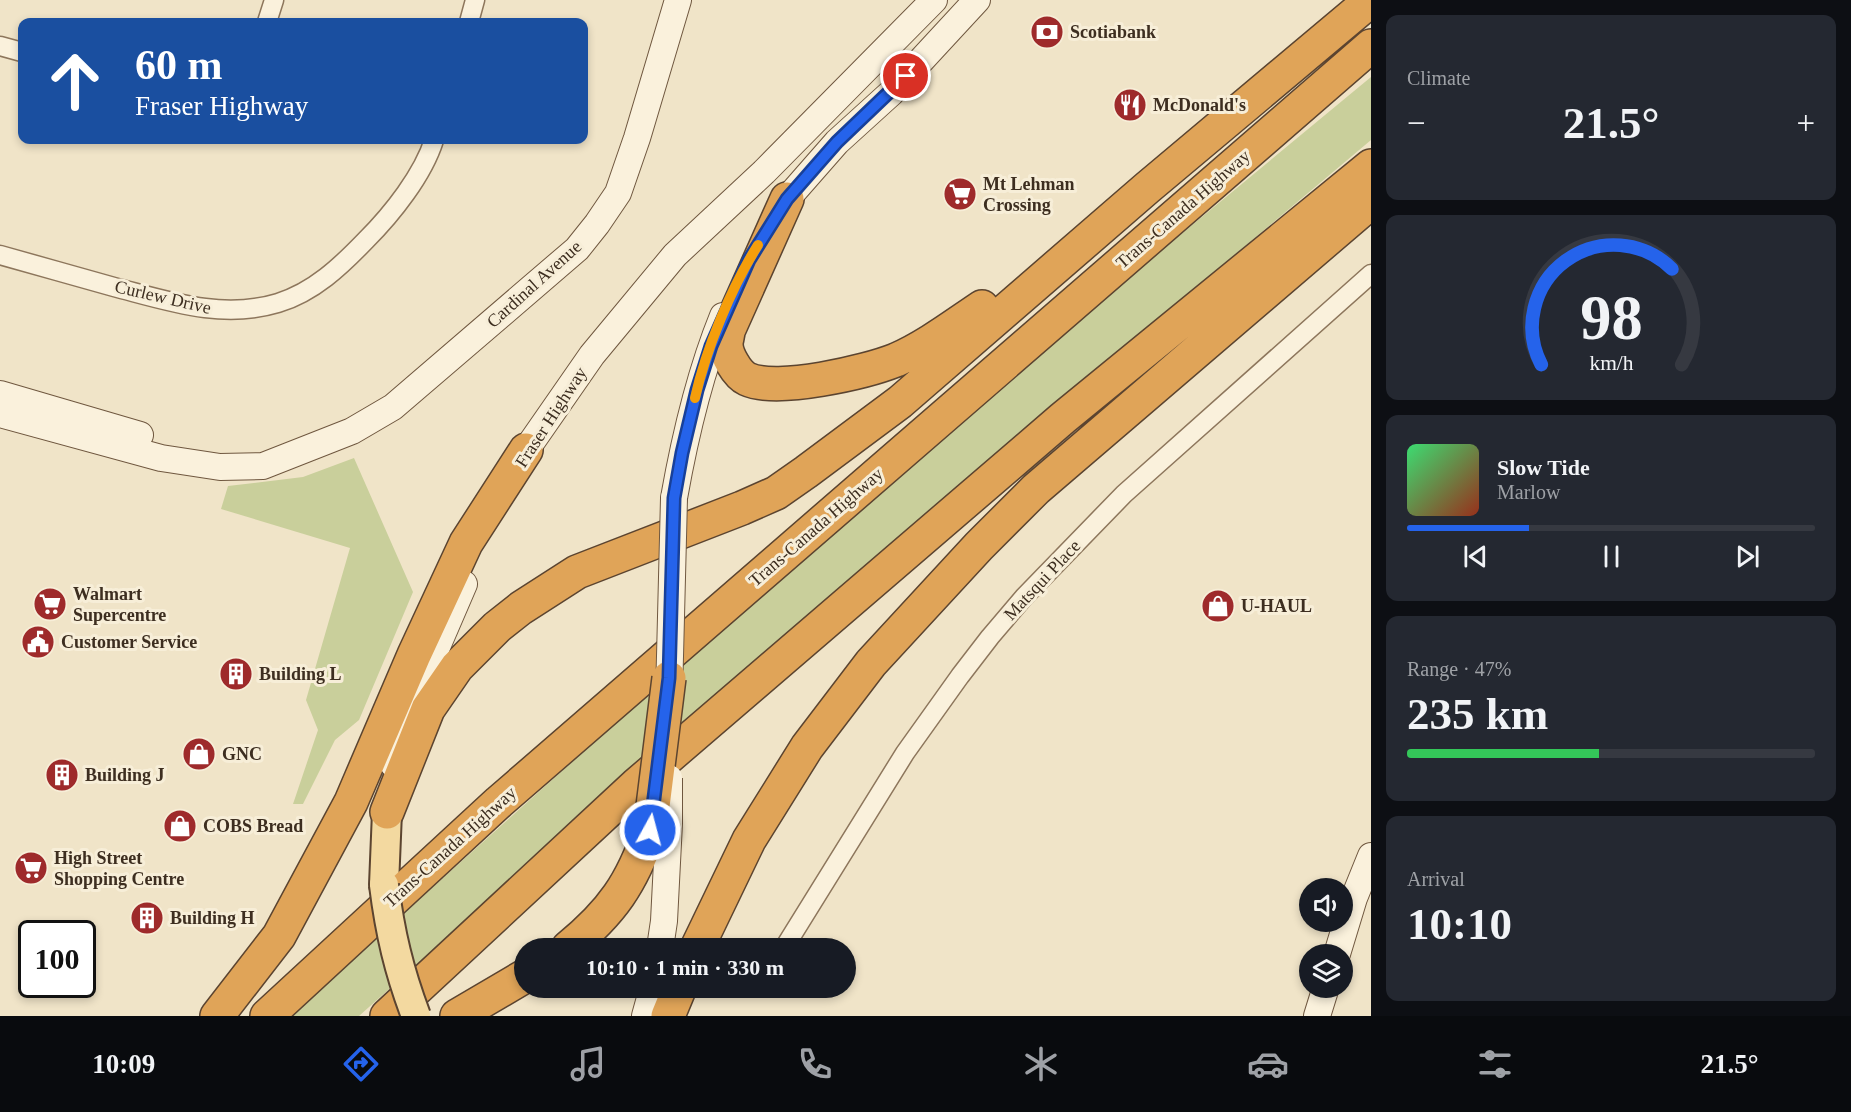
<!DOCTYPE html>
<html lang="en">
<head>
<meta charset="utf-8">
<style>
	:root { --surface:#171b24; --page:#242831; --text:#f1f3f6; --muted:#9ea1a6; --line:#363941; --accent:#2563eb }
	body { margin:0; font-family:Georgia,serif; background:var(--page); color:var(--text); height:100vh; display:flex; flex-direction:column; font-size:22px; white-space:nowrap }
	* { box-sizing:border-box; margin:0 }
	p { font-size:20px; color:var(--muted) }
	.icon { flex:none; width:33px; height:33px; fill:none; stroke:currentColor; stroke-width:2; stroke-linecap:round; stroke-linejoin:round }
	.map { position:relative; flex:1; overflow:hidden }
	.details { display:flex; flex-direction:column; gap:15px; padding:15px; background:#0d0f14; width:480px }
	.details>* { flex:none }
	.top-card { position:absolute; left:18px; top:18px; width:570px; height:126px; border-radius:12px; box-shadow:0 3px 9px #0003; background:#1a4fa0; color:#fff; overflow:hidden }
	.buttons { position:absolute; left:1299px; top:878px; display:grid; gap:12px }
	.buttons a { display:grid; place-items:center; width:54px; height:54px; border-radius:50%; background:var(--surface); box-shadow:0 3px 9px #0003; font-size:30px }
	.speed { position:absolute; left:18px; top:920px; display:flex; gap:12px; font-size:30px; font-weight:700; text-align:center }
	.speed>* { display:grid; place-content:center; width:78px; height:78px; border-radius:50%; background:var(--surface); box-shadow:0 3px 9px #0003; line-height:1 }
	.speed .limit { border:3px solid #111; border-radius:9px; background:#fff; color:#111 }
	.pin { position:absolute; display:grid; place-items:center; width:51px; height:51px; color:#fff; margin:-26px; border:3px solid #fff; border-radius:50%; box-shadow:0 2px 6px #0007 }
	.me { position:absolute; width:66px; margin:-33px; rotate:7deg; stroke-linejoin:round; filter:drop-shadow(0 0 4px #0008) }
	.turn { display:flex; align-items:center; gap:21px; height:126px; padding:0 18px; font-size:27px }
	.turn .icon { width:78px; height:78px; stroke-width:2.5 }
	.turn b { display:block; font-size:42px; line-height:51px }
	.big { font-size:45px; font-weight:700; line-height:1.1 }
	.details .tile { flex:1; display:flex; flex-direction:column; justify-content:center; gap:9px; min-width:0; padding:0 21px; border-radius:12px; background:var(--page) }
	.details .dial { align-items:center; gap:0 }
	.dial svg { height:156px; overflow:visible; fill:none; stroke:var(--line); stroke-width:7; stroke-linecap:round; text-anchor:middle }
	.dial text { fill:var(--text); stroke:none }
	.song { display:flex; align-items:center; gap:18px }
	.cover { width:72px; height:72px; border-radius:9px; background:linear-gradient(135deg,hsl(140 70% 55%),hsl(10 70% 35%)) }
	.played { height:6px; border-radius:3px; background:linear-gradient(90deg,var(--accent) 30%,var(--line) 30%) }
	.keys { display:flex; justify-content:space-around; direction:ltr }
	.heat { display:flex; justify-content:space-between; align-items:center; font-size:33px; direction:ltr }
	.charge { height:9px; border-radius:4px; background:linear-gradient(90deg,#34c759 47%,var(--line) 0) }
	.trip { position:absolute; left:514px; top:938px; width:342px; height:60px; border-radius:30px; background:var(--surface); box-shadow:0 3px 9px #0003; font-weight:700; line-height:60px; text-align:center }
	.menu { display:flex; height:96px; justify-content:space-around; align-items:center; background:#090b0e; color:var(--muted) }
	.menu .icon { width:42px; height:42px }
	.menu .selected { color:var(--accent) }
	.menu b { font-size:27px; color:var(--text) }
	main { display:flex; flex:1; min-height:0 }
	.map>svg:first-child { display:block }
	.green { fill:#c9cf9b }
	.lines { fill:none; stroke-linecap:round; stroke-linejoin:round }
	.street-casing { stroke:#8d765c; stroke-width:21 }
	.secondary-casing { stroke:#6f573f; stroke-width:28 }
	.primary-casing { stroke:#5b4430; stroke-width:32 }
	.highway-casing { stroke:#5b4430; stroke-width:36 }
	.street { stroke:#faf1dc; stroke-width:18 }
	.secondary { stroke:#faf1dc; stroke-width:26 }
	.primary { stroke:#f3d9a0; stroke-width:28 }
	.highway { stroke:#e0a458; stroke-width:33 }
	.secondary-bridge-casing { stroke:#6f573f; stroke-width:28; stroke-linecap:butt }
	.primary-bridge-casing { stroke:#5b4430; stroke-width:32; stroke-linecap:butt }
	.highway-bridge-casing { stroke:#5b4430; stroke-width:36; stroke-linecap:butt }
	.secondary-bridge { stroke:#faf1dc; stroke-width:26 }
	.primary-bridge { stroke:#f3d9a0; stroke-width:28 }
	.highway-bridge { stroke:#e0a458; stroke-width:33 }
	.route-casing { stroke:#184099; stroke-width:15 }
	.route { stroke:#2563eb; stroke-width:10 }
	.slow { stroke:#f59e0b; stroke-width:10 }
	.labels { text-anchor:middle; stroke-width:6; stroke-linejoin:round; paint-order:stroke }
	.poi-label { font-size:18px; font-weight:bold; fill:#3d2e20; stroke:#f7eed8; text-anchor:start }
	.street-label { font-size:18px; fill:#3d2e20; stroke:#f7eed8 }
</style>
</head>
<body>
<main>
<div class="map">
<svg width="1371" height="1016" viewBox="0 0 1371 1016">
	<rect width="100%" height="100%" fill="#f0e4c8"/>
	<!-- green -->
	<path class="green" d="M 1371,77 L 1371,140 L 1105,364 L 638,766 L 359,1016 L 292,1016 L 345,966 L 651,691 L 1064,331 Z
		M 354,458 L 413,592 L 359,720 L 335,740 L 303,804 L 293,804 L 318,730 L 306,700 L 350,548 L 221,509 L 228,486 L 303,477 Z"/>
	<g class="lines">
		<defs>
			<path id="street" d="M 267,22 L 274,0
				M 469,22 L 475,0
				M 0,46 L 22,52
				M 0,255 C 38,266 76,276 114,287 C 168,301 222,320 278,303 C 314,292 341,266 366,240 C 392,214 423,175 434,140
				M 784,948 L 905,753 L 960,676 L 990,637 L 1024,597 L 1124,494 L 1371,274"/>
			<path id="secondary" d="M 777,216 L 787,199 L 837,142 L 891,93 L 977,0
				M 0,394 L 140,435
				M 0,414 L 161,458 L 220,467 L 263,466 L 352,431 L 393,407 L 577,249 L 597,224 L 618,193 L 637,138 L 678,0
				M 519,466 L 526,450 L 592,355 L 675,255 L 764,172 L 934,0
				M 674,498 C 685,436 699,375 723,316
				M 393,764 L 402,728 L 464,584
				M 660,948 L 664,921 L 669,823
				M 1337,954 L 1354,898 L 1371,856
				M 645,1016 L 653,987
				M 1317,1016 L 1326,987"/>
			<path id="primary" d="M 384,885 L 387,812"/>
			<path id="highway" d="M 787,199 L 728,331 C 728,335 726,340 726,344 C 726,355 737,374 747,379 C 777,393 866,372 896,360 C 926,347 955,325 982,307
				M 387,812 L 428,709 L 457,667 L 497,627 L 521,608 L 577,572 L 742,508 L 776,493 L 806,472 L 900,402 L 1147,188 L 1371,0
				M 568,948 C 612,912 632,883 650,830
				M 697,948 L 749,840 L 807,747 L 871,663 L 979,546 L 1036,489 L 1371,202
				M 217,1016 L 279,936 L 351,802 L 414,655 L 466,543 L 526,450
				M 267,1016 L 499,802 L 1371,46
				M 387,1016 L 636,785 L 1063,418 L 1371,166
				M 457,1016 L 525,976
				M 668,1016 L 680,987"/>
		</defs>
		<!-- street casing -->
		<use href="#street" class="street-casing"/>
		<!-- secondary casing -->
		<use href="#secondary" class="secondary-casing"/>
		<!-- primary casing -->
		<use href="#primary" class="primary-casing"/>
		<!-- highway casing -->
		<use href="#highway" class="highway-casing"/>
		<!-- street -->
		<use href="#street" class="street"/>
		<!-- secondary -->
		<use href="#secondary" class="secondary"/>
		<!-- primary -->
		<use href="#primary" class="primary"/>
		<!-- highway -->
		<use href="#highway" class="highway"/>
		<defs>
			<path id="secondary-bridge" d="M 669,696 L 674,498
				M 669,778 L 669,823"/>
			<path id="primary-bridge" d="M 384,885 C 390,933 399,971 416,1016"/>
			<path id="highway-bridge" d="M 650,830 L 669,678"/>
		</defs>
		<!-- secondary-bridge casing -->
		<use href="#secondary-bridge" class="secondary-bridge-casing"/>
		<!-- primary-bridge casing -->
		<use href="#primary-bridge" class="primary-bridge-casing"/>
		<!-- highway-bridge casing -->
		<use href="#highway-bridge" class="highway-bridge-casing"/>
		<!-- secondary-bridge -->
		<use href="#secondary-bridge" class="secondary-bridge"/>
		<!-- primary-bridge -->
		<use href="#primary-bridge" class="primary-bridge"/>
		<!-- highway-bridge -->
		<use href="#highway-bridge" class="highway-bridge"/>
	</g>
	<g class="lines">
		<defs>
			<path id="route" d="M 650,830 L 669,678 L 674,498 L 682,453 L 697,390 L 711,346 L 749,260 L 787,199 L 837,142 L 906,76"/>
		</defs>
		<!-- route casing -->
		<use href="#route" class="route-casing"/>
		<!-- route -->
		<use href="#route" class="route"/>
		<!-- slow -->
		<path class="slow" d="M 695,398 C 706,349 731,288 758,245"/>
	</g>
	<!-- icons -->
	<defs>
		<symbol id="bank-disc" viewBox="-11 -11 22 22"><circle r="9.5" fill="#9e2a2b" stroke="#f7eed8"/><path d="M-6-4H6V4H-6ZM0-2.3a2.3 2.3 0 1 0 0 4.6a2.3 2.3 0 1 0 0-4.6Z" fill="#fff"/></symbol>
		<symbol id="restaurant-disc" viewBox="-11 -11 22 22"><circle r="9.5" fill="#9e2a2b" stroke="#f7eed8"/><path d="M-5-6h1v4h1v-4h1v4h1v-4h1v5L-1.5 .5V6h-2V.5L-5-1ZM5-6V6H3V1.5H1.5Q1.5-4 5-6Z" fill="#fff"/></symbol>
		<symbol id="supermarket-disc" viewBox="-11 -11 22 22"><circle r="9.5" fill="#9e2a2b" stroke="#f7eed8"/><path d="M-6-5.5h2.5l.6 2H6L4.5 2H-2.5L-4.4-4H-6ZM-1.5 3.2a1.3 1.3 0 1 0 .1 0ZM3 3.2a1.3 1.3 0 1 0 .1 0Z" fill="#fff"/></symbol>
		<symbol id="shop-disc" viewBox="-11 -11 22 22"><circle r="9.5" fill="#9e2a2b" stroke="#f7eed8"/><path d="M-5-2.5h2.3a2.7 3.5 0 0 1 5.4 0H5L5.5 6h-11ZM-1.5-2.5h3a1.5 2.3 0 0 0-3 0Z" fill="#fff"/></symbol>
		<symbol id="civic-disc" viewBox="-11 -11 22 22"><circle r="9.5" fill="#9e2a2b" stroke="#f7eed8"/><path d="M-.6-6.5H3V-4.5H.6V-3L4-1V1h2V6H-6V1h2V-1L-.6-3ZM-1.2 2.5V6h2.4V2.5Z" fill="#fff"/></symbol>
		<symbol id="building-disc" viewBox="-11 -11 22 22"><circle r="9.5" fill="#9e2a2b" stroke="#f7eed8"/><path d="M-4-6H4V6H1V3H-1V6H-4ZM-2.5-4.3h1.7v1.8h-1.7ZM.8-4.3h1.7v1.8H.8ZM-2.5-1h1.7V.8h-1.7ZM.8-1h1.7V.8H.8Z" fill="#fff"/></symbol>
	</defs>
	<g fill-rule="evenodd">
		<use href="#bank-disc" x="1028" y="13" width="38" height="38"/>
		<use href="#restaurant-disc" x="1111" y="86" width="38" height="38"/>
		<use href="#supermarket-disc" x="941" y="175" width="38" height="38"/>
		<use href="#supermarket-disc" x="31" y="585" width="38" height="38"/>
		<use href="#shop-disc" x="1199" y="587" width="38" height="38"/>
		<use href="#civic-disc" x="19" y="623" width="38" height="38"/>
		<use href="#building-disc" x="217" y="655" width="38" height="38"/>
		<use href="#shop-disc" x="180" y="735" width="38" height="38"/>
		<use href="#building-disc" x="43" y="756" width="38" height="38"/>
		<use href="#shop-disc" x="161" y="807" width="38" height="38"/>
		<use href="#supermarket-disc" x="12" y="849" width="38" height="38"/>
		<use href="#building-disc" x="128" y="899" width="38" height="38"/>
	</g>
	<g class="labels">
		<!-- poi labels -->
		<g class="poi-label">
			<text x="1070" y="38">Scotiabank</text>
			<text x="1153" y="111">McDonald's</text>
			<text x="983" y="190">Mt Lehman<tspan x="983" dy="21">Crossing</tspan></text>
			<text x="73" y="600">Walmart<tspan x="73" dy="21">Supercentre</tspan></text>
			<text x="1241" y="612">U-HAUL</text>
			<text x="61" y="648">Customer Service</text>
			<text x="259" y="680">Building L</text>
			<text x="222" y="760">GNC</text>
			<text x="85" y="781">Building J</text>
			<text x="203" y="832">COBS Bread</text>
			<text x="54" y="864">High Street<tspan x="54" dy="21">Shopping Centre</tspan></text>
			<text x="170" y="924">Building H</text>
		</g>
		<!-- street labels -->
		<g class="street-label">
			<text transform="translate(1183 209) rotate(-41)" y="6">Trans-Canada Highway</text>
			<text transform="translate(534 284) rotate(-42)" y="6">Cardinal Avenue</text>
			<text transform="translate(163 297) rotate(13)" y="6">Curlew Drive</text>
			<text transform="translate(551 417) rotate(-57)" y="6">Fraser Highway</text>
			<text transform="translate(816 527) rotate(-41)" y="6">Trans-Canada Highway</text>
			<text transform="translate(1042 580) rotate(-47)" y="6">Matsqui Place</text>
			<text transform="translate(450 847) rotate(-42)" y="6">Trans-Canada Highway</text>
		</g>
	</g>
</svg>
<div class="buttons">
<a><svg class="icon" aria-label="sound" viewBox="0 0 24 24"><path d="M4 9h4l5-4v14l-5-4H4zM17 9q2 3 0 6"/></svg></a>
<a><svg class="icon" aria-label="layers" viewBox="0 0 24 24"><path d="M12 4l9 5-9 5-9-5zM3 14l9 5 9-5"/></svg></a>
</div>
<div class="speed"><div class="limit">100</div></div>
<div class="pin" style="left:906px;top:76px;background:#d93025"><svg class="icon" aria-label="arrive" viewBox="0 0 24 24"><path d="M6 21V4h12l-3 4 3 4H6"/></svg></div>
<svg class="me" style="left:650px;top:830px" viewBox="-20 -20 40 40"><circle r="17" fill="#2563eb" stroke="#fff" stroke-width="3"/><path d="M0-11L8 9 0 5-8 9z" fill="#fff"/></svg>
<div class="trip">10:10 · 1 min · 330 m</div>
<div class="top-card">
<div class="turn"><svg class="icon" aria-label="ahead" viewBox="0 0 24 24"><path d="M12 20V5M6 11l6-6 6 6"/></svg><div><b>60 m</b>Fraser Highway</div></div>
</div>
</div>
<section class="details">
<div class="tile"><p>Climate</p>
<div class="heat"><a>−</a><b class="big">21.5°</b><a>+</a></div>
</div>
<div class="tile dial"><svg viewBox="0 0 100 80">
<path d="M14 69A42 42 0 1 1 86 69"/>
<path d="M14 69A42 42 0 0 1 81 20" stroke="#2563eb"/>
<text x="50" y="56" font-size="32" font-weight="700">98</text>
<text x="50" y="72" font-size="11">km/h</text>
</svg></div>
<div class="tile">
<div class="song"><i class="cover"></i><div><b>Slow Tide</b><p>Marlow</p></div></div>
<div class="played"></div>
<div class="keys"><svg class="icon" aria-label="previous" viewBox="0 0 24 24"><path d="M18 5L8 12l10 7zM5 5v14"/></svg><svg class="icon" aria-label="pause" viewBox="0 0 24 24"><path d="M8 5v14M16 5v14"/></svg><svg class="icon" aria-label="next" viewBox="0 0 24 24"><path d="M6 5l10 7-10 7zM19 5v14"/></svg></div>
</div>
<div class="tile"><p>Range · 47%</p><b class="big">235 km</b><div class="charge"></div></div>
<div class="tile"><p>Arrival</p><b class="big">10:10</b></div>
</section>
</main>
<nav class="menu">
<b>10:09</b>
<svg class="icon selected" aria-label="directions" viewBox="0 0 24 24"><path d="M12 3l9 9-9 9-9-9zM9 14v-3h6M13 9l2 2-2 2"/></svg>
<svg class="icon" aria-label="music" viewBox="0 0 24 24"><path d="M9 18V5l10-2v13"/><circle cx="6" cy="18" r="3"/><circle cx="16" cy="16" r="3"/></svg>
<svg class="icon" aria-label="phone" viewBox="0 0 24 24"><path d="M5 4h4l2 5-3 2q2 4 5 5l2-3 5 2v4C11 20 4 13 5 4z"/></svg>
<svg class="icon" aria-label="climate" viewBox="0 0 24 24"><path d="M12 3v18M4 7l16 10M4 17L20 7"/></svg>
<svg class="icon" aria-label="car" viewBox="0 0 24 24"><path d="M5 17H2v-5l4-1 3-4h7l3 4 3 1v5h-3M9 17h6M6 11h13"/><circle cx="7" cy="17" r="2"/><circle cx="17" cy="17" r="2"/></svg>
<svg class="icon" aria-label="filters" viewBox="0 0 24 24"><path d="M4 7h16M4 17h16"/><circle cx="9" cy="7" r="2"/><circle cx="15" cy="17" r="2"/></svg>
<b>21.5°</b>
</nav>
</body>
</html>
